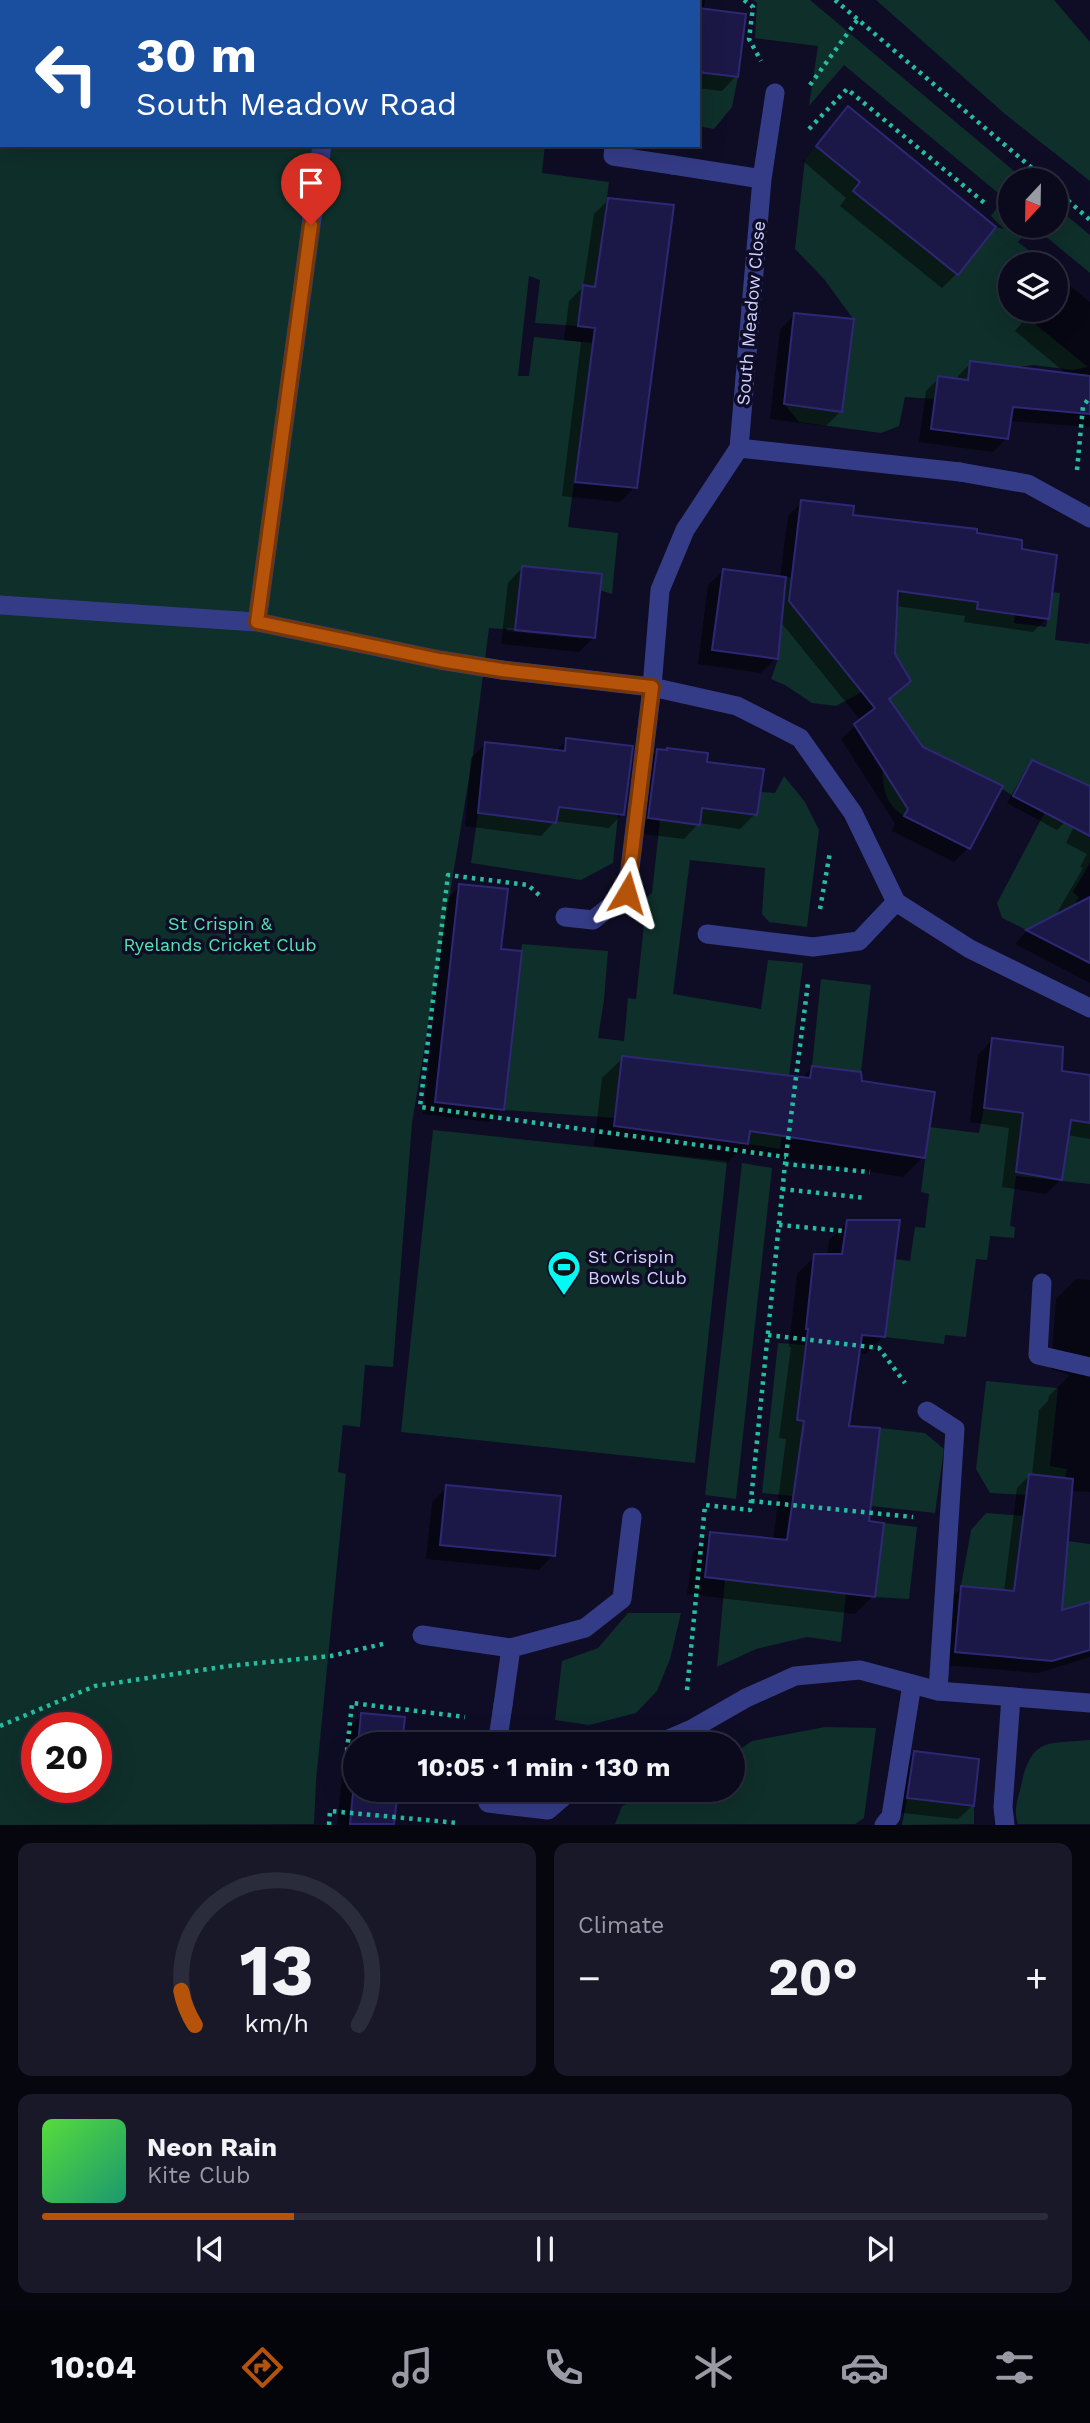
<!DOCTYPE html>
<html lang="en">
<head>
<meta charset="utf-8">
<style>
	:root { --surface:#0a0a1c; --page:#181829; --text:#f1f3f6; --muted:#999aa3; --line:#2a2b3b; --accent:#b45309 }
	body { margin:0; font-family:"Work Sans",sans-serif; background:var(--page); color:var(--text); height:100vh; display:flex; flex-direction:column; font-size:26px; white-space:nowrap }
	* { box-sizing:border-box; margin:0 }
	p { font-size:23px; color:var(--muted) }
	.icon { flex:none; width:38px; height:38px; fill:none; stroke:currentColor; stroke-width:2; stroke-linecap:round; stroke-linejoin:round }
	.map { position:relative; height:1825px; overflow:hidden }
	.panel { display:flex; flex-direction:column; gap:18px; padding:18px; background:#06060f; flex:1 }
	.panel>* { flex:none }
	.hud { position:absolute; left:0px; top:0px; width:700px; height:147px; box-shadow:0 7px 28px #0002,0 0 0 2px var(--line); background:#1a4fa0; color:#fff; overflow:hidden }
	.needle { width:46px; rotate:202deg }
	.tools { position:absolute; left:998px; top:168px; display:grid; gap:14px }
	.tools a { display:grid; place-items:center; width:70px; height:70px; border-radius:50%; background:var(--surface); box-shadow:0 7px 28px #0002,0 0 0 2px var(--line); font-size:35px }
	.speed { position:absolute; left:21px; top:1712px; display:flex; gap:14px; font-size:35px; font-weight:700; text-align:center }
	.speed>* { display:grid; place-content:center; width:91px; height:91px; border-radius:50%; background:var(--surface); box-shadow:0 7px 28px #0002,0 0 0 2px var(--line); line-height:1 }
	.speed .limit { border:10px solid #d22; background:#fff; color:#111 }
	.pin { position:absolute; display:grid; place-items:center; width:60px; height:60px; color:#fff; margin:-72px -30px; border-radius:50% 50% 50% 0; rotate:-45deg; box-shadow:0 0 7px #0007 }
	.pin .icon { rotate:45deg }
	.me { position:absolute; width:77px; margin:-38px; rotate:7deg; stroke-linejoin:round; filter:drop-shadow(0 0 5px #0008) }
	.turn { display:flex; align-items:center; gap:24px; height:147px; padding:0 21px; font-size:32px }
	.turn .icon { width:91px; height:91px; stroke-width:2.5 }
	.turn b { display:block; font-size:49px; line-height:60px }
	.big { font-size:52px; font-weight:700; line-height:1.1 }
	.panel .widget { flex:1; display:flex; flex-direction:column; justify-content:center; gap:10px; min-width:0; padding:0 24px; border-radius:14px; background:var(--page) }
	.panel .dial { align-items:center; gap:0 }
	.dial svg { height:182px; overflow:visible; fill:none; stroke:var(--line); stroke-width:7; stroke-linecap:round; text-anchor:middle }
	.dial text { fill:var(--text); stroke:none }
	.song { display:flex; align-items:center; gap:21px }
	.cover { width:84px; height:84px; border-radius:10px; background:linear-gradient(135deg,hsl(110 70% 55%),hsl(160 70% 35%)) }
	.played { height:7px; border-radius:4px; background:linear-gradient(90deg,var(--accent) 25%,var(--line) 25%) }
	.keys { display:flex; justify-content:space-around; direction:ltr }
	.heat { display:flex; justify-content:space-between; align-items:center; font-size:38px; direction:ltr }
	.panel .tiles { flex:1; display:grid; gap:18px; grid-template-columns:1fr 1fr }
	.widget:last-child { grid-column:span 2 }
	.trip { position:absolute; left:343px; top:1732px; width:402px; height:70px; border-radius:35px; background:var(--surface); box-shadow:0 7px 28px #0002,0 0 0 2px var(--line); font-weight:700; line-height:70px; text-align:center }
	.dock { display:flex; height:112px; justify-content:space-around; align-items:center; background:#04040b; color:var(--muted) }
	.dock .icon { width:49px; height:49px }
	.dock .on { color:var(--accent) }
	.dock b { font-size:32px; color:var(--text) }
	.map>svg:first-child { display:block }
	.green { fill:#0f2f2a; fill-rule:evenodd }
	.shadow { fill:#0007; fill-rule:evenodd }
	.building { fill:#1b1847; stroke:#2e2874; stroke-width:2 }
	.lines { fill:none; stroke-linecap:round; stroke-linejoin:round }
	.path { stroke:#26bda1; stroke-width:4.5; stroke-dasharray:3.5 5; stroke-linecap:butt }
	.service { stroke:#353c87; stroke-width:19 }
	.minor { stroke:#353c87; stroke-width:19 }
	.route-casing { stroke:#753606; stroke-width:18 }
	.route { stroke:#b45309; stroke-width:12 }
	.labels { text-anchor:middle; stroke-width:7; stroke-linejoin:round; paint-order:stroke }
	.street-label { font-size:18px; fill:#d0d1ff; stroke:#0e0d25 }
	.park-label { font-size:18px; fill:#54e7b0; stroke:#0e0d25 }
	.poi-label { font-size:18px; fill:#d0d1ff; stroke:#0e0d25; text-anchor:start }
</style>
</head>
<body>
<div class="map">
<svg width="1090" height="1825" viewBox="0 0 1090 1825">
	<rect width="100%" height="100%" fill="#0e0d25"/>
	<!-- green -->
	<path class="green" d="M 0,0 L 572,0 L 2,2 L 2,145 L 545,145 L 542,173 L 609,182 L 595,287 L 583,285 L 578,326 L 535,323 L 540,280 L 529,276 L 518,376 L 529,376 L 534,337 L 593,343 L 568,527 L 618,533 L 612,594 L 522,566 L 515,630 L 489,628 L 473,754 L 412,1123 L 393,1367 L 365,1365 L 360,1427 L 343,1425 L 338,1472 L 346,1474 L 316,1781 L 314,1824 L 0,1825 ZM 37,1727 L 96,1727 L 96,1787 L 37,1787 Z
		M 753,0 L 810,0 L 1025,180 L 1010,180 L 1010,226 L 1055,226 L 1055,206 L 1090,235 L 1090,273 L 1033,226 L 1018,242 L 1046,264 L 1010,264 L 1010,310 L 1018,310 L 1088,367 L 1073,370 L 1033,365 L 1018,367 L 971,361 L 968,380 L 939,376 L 935,399 L 905,397 L 899,426 L 881,433 L 799,422 L 784,404 L 842,412 L 854,320 L 824,279 L 795,249 L 805,159 L 816,146 L 860,182 L 853,191 L 1004,229 L 991,216 L 1004,198 L 844,65 L 809,106 L 818,46 L 755,38 L 757,3 Z
		M 876,0 L 1054,0 L 1090,42 L 1090,181 L 1005,114 Z
		M 698,72 L 738,77 L 732,107 L 714,129 L 698,126 Z
		M 787,577 L 799,578 L 897,611 L 900,591 L 978,602 L 977,609 L 1015,614 L 1014,623 L 1046,627 L 1052,592 L 1060,593 L 1055,640 L 1089,644 L 1090,640 L 1090,863 L 1073,892 L 1079,897 L 1067,920 L 1047,940 L 1002,918 L 997,903 L 1065,774 L 1032,760 L 1013,796 L 1002,789 L 998,784 L 930,770 L 904,816 C 887,805 882,790 883,769 L 921,744 L 889,699 L 911,681 L 899,662 L 862,692 L 836,706 L 812,703 L 785,685 L 771,679 L 778,659 Z
		M 784,776 L 805,802 L 819,830 L 807,927 L 769,922 L 762,914 L 765,868 L 690,860 L 673,994 L 761,1009 L 768,960 L 803,963 L 780,1149 L 748,1144 L 756,1072 L 622,1058 L 615,1118 L 504,1110 L 522,944 L 608,951 L 604,1000 L 598,1038 L 624,1041 L 628,998 L 636,999 L 647,897 L 652,893 L 660,820 L 700,825 L 702,808 L 756,815 L 761,792 L 775,793 Z
		M 559,807 L 618,815 L 613,863 L 581,880 L 471,863 L 478,813 L 556,823 Z
		M 821,979 L 871,985 L 861,1072 L 812,1066 Z
		M 984,1108 L 1090,1122 L 1090,1184 L 1016,1176 L 1010,1226 L 1015,1227 L 1014,1238 L 990,1236 L 987,1260 L 976,1259 L 966,1337 L 945,1335 L 944,1344 L 885,1337 L 894,1259 L 910,1261 L 915,1227 L 925,1228 L 929,1194 L 921,1192 L 929,1127 L 979,1133 Z
		M 433,1130 L 727,1161 L 695,1463 L 401,1432 Z
		M 742,1163 L 772,1168 L 736,1499 L 705,1495 Z
		M 778,1343 L 806,1345 L 797,1420 L 804,1421 L 793,1496 L 762,1493 Z
		M 986,1381 L 1058,1388 L 1050,1466 L 1067,1469 L 1065,1478 L 1029,1474 L 1026,1495 L 990,1493 L 976,1469 Z
		M 880,1428 L 925,1433 L 944,1449 L 935,1513 L 871,1506 Z
		M 986,1513 L 1025,1516 L 1022,1535 L 1090,1544 L 1090,1602 L 1052,1613 L 1002,1608 L 1004,1590 L 961,1586 L 971,1530 Z
		M 884,1523 L 917,1527 L 909,1599 L 875,1597 Z
		M 725,1579 L 846,1594 L 841,1642 L 807,1637 L 756,1649 L 717,1667 Z
		M 628,1613 L 681,1613 L 670,1659 L 657,1691 L 636,1713 L 589,1725 L 555,1720 L 562,1661 L 598,1648 Z
		M 825,1727 L 876,1728 L 864,1818 L 855,1824 L 615,1824 L 622,1806 L 644,1796 L 664,1795 L 675,1790 L 733,1790 L 733,1754 L 752,1741 Z
		M 1090,1740 L 1090,1824 L 1018,1824 C 1013,1811 1018,1799 1021,1786 C 1032,1737 1046,1744 1090,1740 Z
		M 907,1798 L 974,1806 L 974,1824 L 902,1825 Z"/>
	<!-- shadow -->
	<path class="shadow" d="M 560,0 L 705,0 L 704,10 L 736,76 L 722,91 L 698,88 L 698,2 L 560,2 Z
		M 848,108 L 957,273 L 942,288 L 840,206 L 846,198 L 803,161 Z
		M 609,199 L 635,487 L 620,502 L 562,496 L 581,342 L 564,340 L 569,301 L 583,287 L 594,214 Z
		M 1061,278 L 1090,302 L 1090,427 L 1009,421 L 1007,438 L 993,452 L 919,442 L 926,391 L 939,378 L 957,380 L 958,376 L 971,363 L 1068,375 L 1015,331 L 1033,310 L 1055,310 L 1055,284 Z
		M 794,315 L 841,411 L 826,426 L 770,419 L 780,330 Z
		M 802,502 L 851,516 L 975,534 L 1021,550 L 1047,618 L 1033,632 L 964,622 L 965,616 L 896,606 L 893,654 L 909,680 L 888,700 L 922,749 L 1001,787 L 968,848 L 954,862 L 892,831 L 895,824 L 841,739 L 861,721 L 780,621 L 776,658 L 761,673 L 698,664 L 708,585 L 723,571 L 780,578 L 788,516 Z
		M 522,568 L 594,637 L 579,652 L 501,644 L 508,583 ZM 507,628 L 583,635 L 583,639 L 506,631 Z
		M 567,740 L 622,814 L 609,828 L 555,821 L 541,836 L 465,826 L 471,758 L 485,744 L 555,752 Z
		M 657,751 L 705,764 L 755,814 L 740,829 L 699,823 L 684,839 L 635,833 L 643,765 Z
		M 1033,762 L 1064,823 L 1057,830 L 1007,803 L 1026,769 Z
		M 1090,794 L 1090,983 L 1015,944 L 1027,931 L 1054,918 L 1083,868 L 1080,867 L 1087,854 L 1066,843 Z
		M 460,886 L 499,951 L 502,1109 L 489,1122 L 423,1114 L 447,899 Z
		M 992,1040 L 1060,1073 L 1090,1076 L 1090,1139 L 1067,1135 L 1061,1179 L 1046,1194 L 1002,1187 L 1009,1128 L 970,1122 L 978,1055 Z
		M 623,1058 L 801,1079 L 812,1067 L 860,1083 L 923,1157 L 903,1177 L 738,1152 L 727,1163 L 594,1146 L 602,1078 Z
		M 848,1222 L 884,1336 L 866,1354 L 857,1353 L 847,1428 L 867,1523 L 873,1596 L 855,1614 L 687,1594 L 693,1552 L 711,1534 L 773,1540 L 786,1439 L 779,1438 L 791,1347 L 789,1347 L 797,1274 L 815,1256 L 827,1256 L 829,1240 Z
		M 1076,1279 L 1090,1280 L 1090,1492 L 1071,1491 L 1060,1613 L 1090,1604 L 1090,1657 L 1038,1673 L 943,1665 L 949,1600 L 962,1587 L 1004,1592 L 1017,1488 L 1030,1475 L 1032,1476 L 1039,1410 L 1048,1401 L 1049,1396 L 1070,1375 L 1051,1369 L 1056,1299 Z
		M 447,1487 L 553,1555 L 539,1570 L 426,1559 L 432,1502 Z
		M 362,1715 L 401,1745 L 355,1745 L 355,1790 L 396,1790 L 393,1825 L 337,1825 L 347,1730 Z
		M 914,1753 L 973,1805 L 958,1819 L 893,1812 L 900,1768 Z"/>
	<!-- building -->
	<path class="building" d="M 698,8 L 746,14 L 738,77 L 698,72 Z
		M 848,106 L 996,227 L 958,275 L 853,191 L 860,182 L 816,146 Z
		M 608,198 L 674,205 L 637,488 L 575,482 L 595,328 L 578,326 L 583,285 L 595,287 Z
		M 794,313 L 854,319 L 842,412 L 784,404 Z
		M 970,361 L 1090,376 L 1090,414 L 1013,407 L 1008,439 L 931,429 L 938,376 L 968,380 Z
		M 801,500 L 854,506 L 853,515 L 977,529 L 977,533 L 1022,540 L 1022,549 L 1057,555 L 1049,619 L 977,609 L 978,602 L 898,591 L 895,654 L 911,681 L 889,699 L 923,747 L 1003,786 L 970,849 L 904,816 L 908,809 L 854,724 L 875,708 L 789,601 Z
		M 522,566 L 602,574 L 595,638 L 515,630 Z
		M 723,569 L 786,577 L 778,659 L 712,650 Z
		M 566,738 L 633,746 L 624,815 L 559,807 L 556,823 L 478,813 L 485,742 L 565,751 Z
		M 667,748 L 708,753 L 707,762 L 764,769 L 757,815 L 702,808 L 700,825 L 648,818 L 657,749 L 667,750 Z
		M 1032,760 L 1090,786 L 1090,836 L 1013,796 Z
		M 459,884 L 508,889 L 501,949 L 522,951 L 504,1110 L 435,1102 Z
		M 1090,897 L 1090,963 L 1026,930 Z
		M 992,1038 L 1063,1047 L 1062,1071 L 1090,1075 L 1090,1123 L 1071,1120 L 1062,1180 L 1016,1172 L 1023,1113 L 984,1108 Z
		M 622,1056 L 810,1078 L 812,1066 L 861,1072 L 862,1081 L 935,1092 L 925,1158 L 750,1131 L 748,1144 L 614,1126 Z
		M 847,1220 L 900,1220 L 885,1337 L 862,1335 L 849,1426 L 880,1428 L 869,1521 L 884,1523 L 875,1597 L 705,1577 L 710,1532 L 787,1540 L 804,1421 L 797,1420 L 808,1329 L 806,1329 L 814,1254 L 842,1254 Z
		M 1029,1474 L 1073,1479 L 1062,1610 L 1090,1602 L 1090,1650 L 1052,1661 L 955,1652 L 961,1586 L 1014,1591 Z
		M 446,1485 L 561,1496 L 555,1556 L 440,1545 Z
		M 361,1713 L 405,1717 L 402,1745 L 358,1745 Z
		M 914,1751 L 979,1759 L 974,1806 L 907,1798 Z
		M 355,1772 L 355,1790 L 398,1790 L 394,1824 L 350,1824 Z"/>
	<g class="lines">
		<!-- path -->
		<path class="path" d="M 744,0 L 753,7 L 749,39 L 761,61
			M 835,0 L 1046,180
			M 810,85 L 858,19
			M 809,129 L 847,89 L 987,205
			M 1055,189 L 1090,220
			M 1077,470 L 1083,406 L 1090,397
			M 539,895 L 528,885 L 448,875 L 420,1107 L 786,1157
			M 820,909 L 830,852
			M 785,1164 L 870,1172
			M 782,1189 L 866,1198
			M 779,1225 L 845,1231
			M 768,1335 L 879,1348 L 905,1383
			M 751,1501 L 913,1517
			M 687,1690 L 705,1505 L 750,1510 L 785,1164 L 808,983
			M 0,1726 L 95,1686 L 228,1666 L 331,1656 L 387,1643
			M 347,1751 L 352,1703 L 465,1717
			M 329,1825 L 330,1811 L 458,1823"/>
		<!-- service -->
		<path class="service" d="M 342,2 L 342,0
			M 614,145 L 613,156 L 673,165
			M 960,472 L 1028,484 L 1090,518
			M 0,605 L 257,622 L 440,660 L 502,670
			M 257,622 L 322,145
			M 565,917 L 593,920 L 627,893 L 652,687
			M 707,934 L 813,947 L 859,941 L 896,902
			M 1042,1283 L 1038,1355 L 1090,1367
			M 927,1411 L 955,1429 L 938,1691
			M 422,1635 L 511,1648 L 585,1628 L 622,1599 L 632,1517
			M 503,1705 L 511,1648
			M 884,1825 L 891,1816 L 912,1684
			M 1005,1825 L 1003,1807 L 1011,1697"/>
		<!-- minor -->
		<path class="minor" d="M 673,165 L 762,179
			M 739,448 L 960,472
			M 502,670 L 652,687 L 737,706 L 800,738 L 853,813 L 896,902 L 970,949 L 1090,1008
			M 652,687 L 660,590 L 685,530 L 739,448 L 762,179 L 775,93
			M 497,1745 L 503,1705
			M 655,1745 L 692,1729 L 746,1698 L 795,1676 L 860,1670 L 938,1691 L 1090,1703
			M 490,1790 L 488,1803 L 548,1810 L 571,1790"/>
	</g>
	<g class="lines">
		<defs>
			<path id="route" d="M 311,225 L 257,622 L 440,660 L 502,670 L 652,687 L 627,893"/>
		</defs>
		<!-- route casing -->
		<use href="#route" class="route-casing"/>
		<!-- route -->
		<use href="#route" class="route"/>
	</g>
	<!-- icons -->
	<defs>
		<symbol id="stadium-pin" viewBox="-11 -11 22 30"><path d="M0 17L-7.5 6A9.5 9.5 0 1 1 7.5 6Z" fill="#00fbf5" stroke="#0e0d25"/><path d="M0-5a6.5 5 0 1 0 0 10a6.5 5 0 1 0 0-10ZM-3.5-1.8h7v3.6h-7Z" fill="#111"/></symbol>
	</defs>
	<g fill-rule="evenodd">
		<use href="#stadium-pin" x="545" y="1248" width="38" height="52"/>
	</g>
	<g class="labels">
		<!-- street labels -->
		<g class="street-label">
			<text transform="translate(751 313) rotate(-85)" y="6">South Meadow Close</text>
		</g>
		<!-- park labels -->
		<g class="park-label">
			<text x="220" y="930">St Crispin &amp;<tspan x="220" dy="21">Ryelands Cricket Club</tspan></text>
		</g>
		<!-- poi labels -->
		<g class="poi-label">
			<text x="588" y="1263">St Crispin<tspan x="588" dy="21">Bowls Club</tspan></text>
		</g>
	</g>
</svg>
<div class="tools">
<a><svg class="needle" viewBox="-14 -14 28 28"><path d="M0-13l5 13h-10z" fill="#e53935"/><path d="M0 13l5-13h-10z" fill="#999aa3"/></svg></a>
<a><svg class="icon" aria-label="layers" viewBox="0 0 24 24"><path d="M12 4l9 5-9 5-9-5zM3 14l9 5 9-5"/></svg></a>
</div>
<div class="speed"><div class="limit">20</div></div>
<div class="pin" style="left:311px;top:225px;background:#d93025"><svg class="icon" aria-label="arrive" viewBox="0 0 24 24"><path d="M6 21V4h12l-3 4 3 4H6"/></svg></div>
<svg class="me" style="left:627px;top:893px" viewBox="-20 -20 40 40"><path d="M0-17L14 15 0 8-14 15z" fill="#b45309" stroke="#fff" stroke-width="4"/></svg>
<div class="trip">10:05 · 1 min · 130 m</div>
<div class="hud">
<div class="turn"><svg class="icon" aria-label="left" viewBox="0 0 24 24"><path d="M17 20v-9H6M10 6l-5 5 5 5"/></svg><div><b>30 m</b>South Meadow Road</div></div>
</div>
</div>
<section class="panel">
<div class="tiles">
<div class="widget dial"><svg viewBox="0 0 100 80">
<path d="M14 69A42 42 0 1 1 86 69"/>
<path d="M14 69A42 42 0 0 1 8 54" stroke="#b45309"/>
<text x="50" y="56" font-size="32" font-weight="700">13</text>
<text x="50" y="72" font-size="11">km/h</text>
</svg></div>
<div class="widget"><p>Climate</p>
<div class="heat"><a>−</a><b class="big">20°</b><a>+</a></div>
</div>
<div class="widget">
<div class="song"><i class="cover"></i><div><b>Neon Rain</b><p>Kite Club</p></div></div>
<div class="played"></div>
<div class="keys"><svg class="icon" aria-label="previous" viewBox="0 0 24 24"><path d="M18 5L8 12l10 7zM5 5v14"/></svg><svg class="icon" aria-label="pause" viewBox="0 0 24 24"><path d="M8 5v14M16 5v14"/></svg><svg class="icon" aria-label="next" viewBox="0 0 24 24"><path d="M6 5l10 7-10 7zM19 5v14"/></svg></div>
</div>
</div>
</section>
<nav class="dock">
<b>10:04</b>
<svg class="icon on" aria-label="directions" viewBox="0 0 24 24"><path d="M12 3l9 9-9 9-9-9zM9 14v-3h6M13 9l2 2-2 2"/></svg>
<svg class="icon" aria-label="music" viewBox="0 0 24 24"><path d="M9 18V5l10-2v13"/><circle cx="6" cy="18" r="3"/><circle cx="16" cy="16" r="3"/></svg>
<svg class="icon" aria-label="phone" viewBox="0 0 24 24"><path d="M5 4h4l2 5-3 2q2 4 5 5l2-3 5 2v4C11 20 4 13 5 4z"/></svg>
<svg class="icon" aria-label="climate" viewBox="0 0 24 24"><path d="M12 3v18M4 7l16 10M4 17L20 7"/></svg>
<svg class="icon" aria-label="car" viewBox="0 0 24 24"><path d="M5 17H2v-5l4-1 3-4h7l3 4 3 1v5h-3M9 17h6M6 11h13"/><circle cx="7" cy="17" r="2"/><circle cx="17" cy="17" r="2"/></svg>
<svg class="icon" aria-label="filters" viewBox="0 0 24 24"><path d="M4 7h16M4 17h16"/><circle cx="9" cy="7" r="2"/><circle cx="15" cy="17" r="2"/></svg>
</nav>
</body>
</html>
